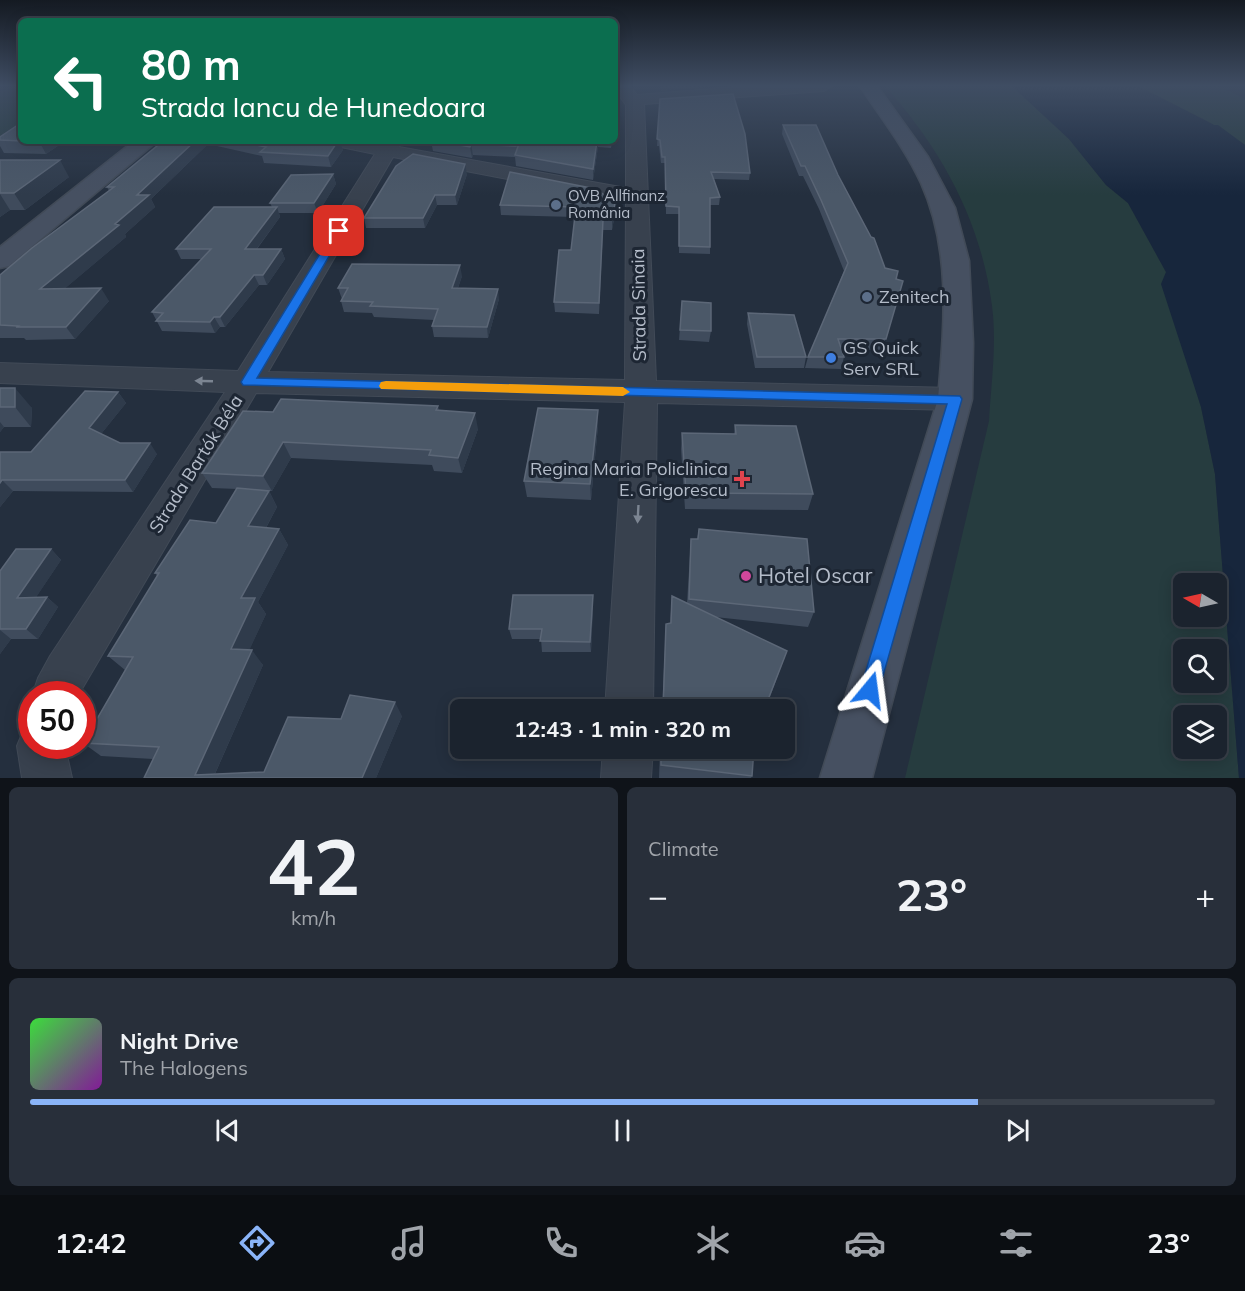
<!DOCTYPE html>
<html lang="en">
<head>
<meta charset="utf-8">
<style>
	:root { --surface:#1b232e; --page:#282f3a; --text:#f1f3f6; --muted:#a0a4aa; --line:#39404a; --accent:#8ab4f8 }
	body { margin:0; font-family:Mulish,sans-serif; background:var(--page); color:var(--text); height:100vh; display:flex; flex-direction:column; font-size:22px; white-space:nowrap }
	* { box-sizing:border-box; margin:0 }
	p { font-size:20px; color:var(--muted) }
	.icon { flex:none; width:33px; height:33px; fill:none; stroke:currentColor; stroke-width:2; stroke-linecap:round; stroke-linejoin:round }
	.map { position:relative; height:778px; overflow:hidden }
	.panel { display:flex; flex-direction:column; gap:9px; padding:9px; background:#0f1319; flex:1 }
	.panel>* { flex:none }
	.top-card { position:absolute; left:18px; top:18px; width:600px; height:126px; border-radius:9px; box-shadow:0 3px 15px #0003,0 0 0 2px var(--line); background:#0b6e4f; color:#fff; overflow:hidden }
	.needle { width:39px; rotate:279deg }
	.tools { position:absolute; left:1173px; top:573px; display:grid; gap:12px }
	.tools a { display:grid; place-items:center; width:54px; height:54px; border-radius:9px; background:var(--surface); box-shadow:0 3px 15px #0003,0 0 0 2px var(--line); font-size:30px }
	.speed { position:absolute; left:18px; top:681px; display:flex; gap:12px; font-size:30px; font-weight:700; text-align:center }
	.speed>* { display:grid; place-content:center; width:78px; height:78px; border-radius:50%; background:var(--surface); box-shadow:0 3px 15px #0003,0 0 0 2px var(--line); line-height:1 }
	.speed .limit { border:9px solid #d22; background:#fff; color:#111 }
	.pin { position:absolute; display:grid; place-items:center; width:51px; height:51px; color:#fff; margin:-26px; border-radius:12px; box-shadow:0 3px 9px #0006 }
	.me { position:absolute; width:66px; margin:-33px; rotate:16deg; stroke-linejoin:round; filter:drop-shadow(0 0 4px #0008) }
	.turn { display:flex; align-items:center; gap:21px; height:126px; padding:0 24px; font-size:27px }
	.turn .icon { width:78px; height:78px; stroke-width:2.5 }
	.turn b { display:block; font-size:42px; line-height:51px }
	.big { font-size:45px; font-weight:700; line-height:1.1 }
	.panel .widget { flex:1; display:flex; flex-direction:column; justify-content:center; gap:9px; min-width:0; padding:0 21px; border-radius:9px; background:var(--page) }
	.panel .dial { align-items:center; gap:0 }
	.dial b { font-size:78px; line-height:1 }
	.song { display:flex; align-items:center; gap:18px }
	.cover { width:72px; height:72px; border-radius:9px; background:linear-gradient(135deg,hsl(120 70% 55%),hsl(290 70% 35%)) }
	.played { height:6px; border-radius:3px; background:linear-gradient(90deg,var(--accent) 80%,var(--line) 80%) }
	.keys { display:flex; justify-content:space-around; direction:ltr }
	.heat { display:flex; justify-content:space-between; align-items:center; font-size:33px; direction:ltr }
	.panel .tiles { flex:1; display:grid; gap:9px; grid-template-columns:1fr 1fr }
	.widget:last-child { grid-column:span 2 }
	.trip { position:absolute; left:450px; top:699px; width:345px; height:60px; border-radius:9px; background:var(--surface); box-shadow:0 3px 15px #0003,0 0 0 2px var(--line); font-weight:700; line-height:60px; text-align:center }
	.tabs { display:flex; height:96px; justify-content:space-around; align-items:center; background:#0b0e12; color:var(--muted) }
	.tabs .icon { width:42px; height:42px }
	.tabs .current { color:var(--accent) }
	.tabs b { font-size:27px; color:var(--text) }
	.map>svg:first-child { display:block }
	.green { fill:#263c3f; fill-rule:evenodd }
	.water { fill:#17263c }
	.lines { fill:none; stroke-linecap:round; stroke-linejoin:round }
	.street-casing { stroke:#414a57; stroke-width:2 }
	.secondary-casing { stroke:#414a57; stroke-width:3 }
	.street { fill:#38414e; fill-rule:evenodd }
	.secondary { fill:#465061; fill-rule:evenodd }
	.wall { fill:#3f4b5c }
	.shaded-wall { fill:#2f3b4b }
	.building { fill:#4b5868; stroke:#5c6777; stroke-width:1.5 }
	.oneway { fill:#7c8592 }
	.route { fill:#1a73e8; stroke:#114b97; stroke-width:1.5 }
	.slow { fill:#f59e0b }
	.service-dot { fill:#5c6f8a; stroke:#1d2633; stroke-width:2 }
	.shop-dot { fill:#3f7fe0; stroke:#1d2633; stroke-width:2 }
	.health-dot { fill:#e0444e; stroke:#1d2633; stroke-width:2 }
	.hotel-dot { fill:#d1479c; stroke:#1d2633; stroke-width:2 }
	.labels { text-anchor:middle; stroke-width:6; stroke-linejoin:round; paint-order:stroke }
	.far-poi-label { font-size:15px; fill:#b4bcc9; stroke:#1d2633; text-anchor:start }
	.poi-label { font-size:18px; fill:#b4bcc9; stroke:#1d2633; text-anchor:start }
	.street-label { font-size:18px; fill:#b4bcc9; stroke:#1d2633 }
	.near-poi-label { font-size:21px; fill:#b4bcc9; stroke:#1d2633; text-anchor:start }
</style>
</head>
<body>
<div class="map">
<svg width="1245" height="778" viewBox="0 0 1245 778">
	<rect width="100%" height="100%" fill="#242f3e"/>
	<!-- green -->
	<path class="green" d="M 10,86 L 21,86 L 21,122 L 0,136 L 0,92 Z
		M 885,86 L 1012,86 L 1069,139 L 1106,185 L 1128,203 L 1166,272 L 1183,347 L 1201,407 L 1215,474 L 1239,778 L 905,778 L 989,421 C 991,384 997,344 992,306 C 981,221 942,150 885,86 ZM 1184,584 L 1216,584 L 1216,616 L 1184,616 ZM 1184,650 L 1216,650 L 1216,682 L 1184,682 ZM 1184,716 L 1216,716 L 1216,748 L 1184,748 Z
		M 1138,86 L 1219,86 L 1245,99 L 1245,145 L 1209,122 Z"/>
	<!-- water -->
	<path class="water" d="M 1012,86 L 1138,86 L 1214,125 L 1218,125 L 1245,145 L 1245,778 L 1239,778 L 1215,474 L 1201,407 L 1161,284 L 1166,272 L 1128,203 L 1106,185 L 1069,139 Z"/>
	<g class="lines">
		<defs>
			<path id="street" d="M 615,86 L 630,86 L 637,95 L 750,86 L 832,86 L 824,91 L 644,104 L 656,381 L 955,388 L 966,391 L 971,399 L 966,407 L 955,410 L 657,403 L 653,710 L 605,710 L 625,402 L 256,393 L 79,694 L 32,696 L 38,678 L 50,656 L 225,392 L 0,383 L 0,363 L 238,371 L 375,154 L 331,145 L 328,141 L 382,143 L 383,141 L 403,141 L 399,147 L 626,188 L 626,105 L 615,90 ZM 393,157 L 626,202 L 625,380 L 268,372 Z
				M 32,725 L 32,746 L 65,746 L 72,778 L 22,778 L 17,746 L 24,729 Z
				M 603,748 L 653,748 L 651,778 L 601,778 Z"/>
			<path id="secondary" d="M 860,86 L 877,86 L 928,157 L 955,208 L 969,261 L 973,343 L 972,399 L 872,778 L 820,778 L 938,399 C 944,326 952,252 921,183 C 905,148 881,118 860,86 Z
				M 134,141 L 157,141 L 9,266 L 0,268 L 0,247 Z"/>
		</defs>
		<!-- street casing -->
		<use href="#street" class="street-casing"/>
		<!-- secondary casing -->
		<use href="#secondary" class="secondary-casing"/>
		<!-- street -->
		<use href="#street" class="street"/>
		<!-- secondary -->
		<use href="#secondary" class="secondary"/>
	</g>
	<!-- wall -->
	<path class="wall" d="M 660,99 L 750,173 L 749,180 L 714,179 L 720,197 L 719,205 L 710,205 L 710,254 L 679,253 L 679,214 L 666,214 L 665,163 L 661,163 L 659,146 L 657,146 Z
		M 783,125 L 838,175 L 885,268 L 896,279 L 903,281 L 882,350 L 842,350 L 844,357 L 841,369 L 805,368 L 808,357 L 844,271 L 819,209 L 803,176 L 799,176 L 782,134 Z
		M 0,137 L 21,141 L 65,141 L 46,154 L 4,153 L 0,146 Z
		M 163,141 L 340,141 L 343,150 L 331,167 L 264,163 L 262,156 L 208,144 L 151,199 L 155,207 L 125,234 L 126,237 L 64,289 L 109,301 L 75,339 L 26,340 L 24,338 L 0,338 L 0,275 L 109,191 L 107,187 Z
		M 431,141 L 612,141 L 611,148 L 598,147 L 593,180 L 516,166 L 515,157 L 473,155 L 472,158 L 433,151 Z
		M 0,160 L 69,177 L 25,210 L 10,210 L 0,217 Z
		M 333,174 L 336,184 L 318,213 L 279,213 L 280,217 L 257,249 L 281,249 L 285,259 L 267,285 L 259,285 L 225,327 L 220,327 L 215,333 L 162,331 L 152,312 L 202,259 L 181,259 L 176,249 L 272,207 L 270,203 Z
		M 467,174 L 457,205 L 437,205 L 425,228 L 366,228 L 364,218 Z
		M 615,203 L 615,213 L 612,230 L 603,230 L 599,314 L 555,312 L 554,302 L 571,250 L 575,217 L 501,215 L 500,205 Z
		M 462,276 L 458,288 L 499,299 L 488,338 L 434,337 L 432,326 L 434,320 L 374,317 L 372,313 L 344,312 L 341,301 L 342,299 L 338,288 Z
		M 682,301 L 711,331 L 709,342 L 679,340 Z
		M 748,313 L 806,357 L 804,368 L 755,368 L 747,324 Z
		M 0,388 L 32,408 L 31,427 L 4,427 L 0,432 Z
		M 118,392 L 126,403 L 101,434 L 120,443 L 157,454 L 133,492 L 13,491 L 0,507 L 0,452 L 31,452 Z
		M 438,406 L 439,411 L 478,429 L 462,473 L 434,471 L 432,465 L 291,458 L 272,491 L 269,491 L 277,507 L 266,528 L 279,529 L 288,545 L 258,602 L 266,614 L 249,650 L 263,665 L 215,774 L 264,772 L 341,719 L 402,716 L 376,778 L 144,778 L 153,759 L 101,756 L 83,743 L 125,670 L 108,656 L 157,576 L 155,573 L 216,523 L 237,489 L 212,488 L 202,473 L 273,412 Z
		M 735,425 L 813,494 L 808,510 L 685,509 L 681,449 L 682,433 L 734,434 Z
		M 598,426 L 591,500 L 527,497 L 524,481 Z
		M 699,529 L 814,612 L 808,627 L 715,617 L 787,651 L 765,710 L 662,710 L 666,624 L 670,624 L 672,596 L 687,603 L 690,554 L 691,539 L 697,539 Z
		M 51,549 L 61,560 L 36,597 L 47,597 L 58,607 L 38,639 L 11,639 L 0,654 L 0,571 Z
		M 593,606 L 591,652 L 542,652 L 541,639 L 512,639 L 509,629 Z
		M 660,748 L 754,748 L 752,776 L 751,778 L 659,778 Z"/>
	<!-- shaded-wall -->
	<path class="shaded-wall" d="M 661,86 L 717,86 L 661,91 Z
		M 39,141 L 65,141 L 46,154 Z
		M 195,141 L 207,141 L 208,144 L 151,199 L 155,207 L 125,234 L 126,237 L 49,302 L 40,289 L 115,224 L 137,195 Z
		M 338,141 L 340,141 L 343,150 L 331,167 L 328,156 Z
		M 597,141 L 598,141 L 598,147 L 593,180 L 593,169 Z
		M 471,144 L 473,155 L 472,158 L 470,147 Z
		M 60,160 L 69,177 L 25,210 L 14,193 Z
		M 465,164 L 467,174 L 457,205 L 455,195 Z
		M 333,174 L 336,184 L 318,213 L 314,203 Z
		M 0,194 L 10,210 L 0,217 Z
		M 435,195 L 437,205 L 425,228 L 423,218 Z
		M 615,203 L 615,213 L 612,230 L 612,220 Z
		M 277,207 L 280,217 L 249,259 L 245,249 Z
		M 603,220 L 603,230 L 599,314 L 599,303 Z
		M 281,249 L 285,259 L 267,285 L 263,275 Z
		M 460,265 L 462,276 L 454,299 L 452,288 Z
		M 254,275 L 259,285 L 225,327 L 220,317 Z
		M 101,288 L 109,301 L 75,339 L 66,327 Z
		M 498,289 L 499,299 L 488,338 L 487,327 Z
		M 214,317 L 220,327 L 215,333 L 210,322 Z
		M 15,388 L 32,408 L 31,427 L 15,407 Z
		M 118,392 L 126,403 L 97,439 L 89,428 Z
		M 598,410 L 598,426 L 591,500 L 590,484 Z
		M 475,413 L 478,429 L 462,473 L 458,458 Z
		M 0,422 L 4,427 L 0,432 Z
		M 283,442 L 291,458 L 272,491 L 263,476 Z
		M 150,443 L 157,454 L 133,492 L 125,480 Z
		M 2,480 L 13,491 L 0,507 L 0,483 Z
		M 269,491 L 277,507 L 258,542 L 248,526 Z
		M 279,529 L 288,545 L 258,602 L 266,614 L 243,664 L 231,649 L 241,598 Z
		M 51,549 L 61,560 L 29,608 L 17,598 Z
		M 593,595 L 593,606 L 591,652 L 590,642 Z
		M 47,597 L 58,607 L 38,639 L 26,629 Z
		M 0,630 L 11,639 L 0,654 Z
		M 252,650 L 263,665 L 213,778 L 195,775 Z
		M 787,651 L 765,710 L 764,710 Z
		M 395,702 L 402,716 L 376,778 L 362,778 Z"/>
	<!-- building -->
	<path class="building" d="M 733,94 L 745,134 L 750,173 L 711,172 L 720,197 L 710,198 L 710,247 L 679,246 L 679,207 L 666,206 L 665,157 L 662,157 L 660,140 L 657,139 L 660,99 Z
		M 21,123 L 21,141 L 0,140 L 0,137 Z
		M 783,125 L 816,125 L 838,175 L 871,237 L 874,238 L 885,268 L 898,271 L 896,279 L 903,281 L 886,339 L 838,339 L 844,357 L 808,357 L 848,263 L 821,200 L 805,166 L 801,166 Z
		M 163,141 L 195,141 L 137,195 L 149,195 L 115,224 L 119,225 L 40,289 L 101,288 L 66,327 L 16,327 L 18,326 L 0,325 L 0,275 L 32,248 L 114,187 L 107,187 Z
		M 238,141 L 338,141 L 328,156 L 260,152 L 266,147 Z
		M 437,141 L 518,141 L 516,146 L 471,144 L 470,147 Z
		M 520,141 L 597,141 L 593,169 L 515,155 Z
		M 413,154 L 465,164 L 455,195 L 435,195 L 423,218 L 364,218 L 396,166 Z
		M 0,160 L 60,160 L 14,193 L 0,193 Z
		M 510,172 L 596,189 L 615,203 L 612,220 L 603,220 L 599,303 L 554,302 L 559,250 L 571,250 L 576,207 L 500,205 Z
		M 333,174 L 314,203 L 270,203 L 291,175 Z
		M 214,207 L 277,207 L 245,249 L 281,249 L 263,275 L 254,275 L 220,317 L 214,317 L 210,322 L 156,321 L 163,313 L 152,312 L 211,249 L 176,249 Z
		M 352,264 L 460,265 L 452,288 L 498,289 L 487,327 L 432,326 L 438,309 L 370,306 L 373,302 L 341,301 L 348,288 L 338,288 Z
		M 682,301 L 711,303 L 711,331 L 680,330 Z
		M 748,313 L 794,315 L 806,357 L 757,357 Z
		M 0,388 L 15,388 L 15,407 L 0,407 Z
		M 85,391 L 118,392 L 89,428 L 120,443 L 150,443 L 125,480 L 2,480 L 0,483 L 0,452 L 31,452 Z
		M 281,399 L 438,406 L 436,410 L 475,413 L 458,458 L 429,455 L 431,450 L 283,442 L 263,476 L 202,473 L 243,411 L 273,412 Z
		M 538,408 L 598,410 L 590,484 L 524,481 Z
		M 735,425 L 796,426 L 813,494 L 686,493 L 682,433 L 736,434 Z
		M 237,488 L 269,491 L 248,526 L 279,529 L 241,598 L 255,598 L 231,649 L 252,650 L 195,775 L 264,772 L 288,717 L 341,719 L 350,695 L 395,702 L 362,778 L 144,778 L 159,747 L 83,743 L 133,657 L 108,656 L 159,573 L 155,573 L 190,520 L 216,523 Z
		M 699,529 L 807,539 L 814,612 L 689,599 L 691,539 L 698,539 Z
		M 16,549 L 51,549 L 17,598 L 47,597 L 26,629 L 0,629 L 0,571 Z
		M 513,595 L 593,595 L 590,642 L 540,641 L 542,629 L 509,629 Z
		M 672,596 L 787,651 L 764,710 L 663,710 L 666,624 L 671,623 Z
		M 661,748 L 754,748 L 752,776 L 661,765 Z"/>
	<!-- one-way arrows -->
	<defs><path id="oneway-solid" d="M-6-.8H1V-3.2L6.5 0L1 3.2V.8H-6Z" transform="scale(1.5)"/></defs>
	<g class="oneway">
		<use href="#oneway-solid" transform="translate(204 381) rotate(-178)"/>
		<use href="#oneway-solid" transform="translate(638 514) rotate(93)"/>
	</g>
	<!-- sky -->
	<linearGradient id="sky" x2="0" y2="1"><stop stop-color="#141a22"/><stop offset="0.44" stop-color="#3f4d63"/><stop offset="1" stop-color="#3f4d63" stop-opacity="0"/></linearGradient>
	<rect width="1245" height="195" fill="url(#sky)"/>
	<!-- route -->
	<path class="route" d="M 339,228 L 344,231 L 257,378 L 960,396 L 962,399 L 877,697 L 870,700 L 863,697 L 860,690 L 947,404 L 243,385 L 241,382 L 334,231 Z"/>
	<!-- slow -->
	<path class="slow" d="M 386,381 L 623,387 L 630,392 L 623,396 L 381,389 L 379,386 L 381,382 Z"/>
	<!-- markers -->
	<g class="service-dot">
		<circle cx="556" cy="205" r="6"/>
		<circle cx="867" cy="297" r="6"/>
	</g>
	<circle class="shop-dot" cx="831" cy="358" r="6"/>
	<path class="health-dot" d="M739 470h6v6h6v6h-6v6h-6v-6h-6v-6h6z"/>
	<circle class="hotel-dot" cx="746" cy="576" r="6"/>
	<g class="labels">
		<!-- far-poi labels -->
		<g class="far-poi-label">
			<text x="568" y="201">OVB Allfinanz<tspan x="568" dy="17">România</tspan></text>
		</g>
		<!-- poi labels -->
		<g class="poi-label">
			<text x="879" y="303">Zenitech</text>
			<text x="843" y="354">GS Quick<tspan x="843" dy="21">Serv SRL</tspan></text>
			<text x="728" y="475" text-anchor="end">Regina Maria Policlinica<tspan x="728" dy="21">E. Grigorescu</tspan></text>
		</g>
		<!-- street labels -->
		<g class="street-label">
			<text transform="translate(639 305) rotate(-91)" y="6">Strada Sinaia</text>
			<text transform="translate(196 464) rotate(-58)" y="6">Strada Bartók Béla</text>
		</g>
		<!-- near-poi labels -->
		<g class="near-poi-label">
			<text x="758" y="583">Hotel Oscar</text>
		</g>
	</g>
</svg>
<div class="tools">
<a><svg class="needle" viewBox="-14 -14 28 28"><path d="M0-13l5 13h-10z" fill="#e53935"/><path d="M0 13l5-13h-10z" fill="#a0a4aa"/></svg></a>
<a><svg class="icon" aria-label="search" viewBox="0 0 24 24"><circle cx="10" cy="10" r="6"/><path d="M15 15l6 6"/></svg></a>
<a><svg class="icon" aria-label="layers" viewBox="0 0 24 24"><path d="M12 4l9 5-9 5-9-5zM3 14l9 5 9-5"/></svg></a>
</div>
<div class="speed"><div class="limit">50</div></div>
<div class="pin" style="left:339px;top:231px;background:#d93025"><svg class="icon" aria-label="arrive" viewBox="0 0 24 24"><path d="M6 21V4h12l-3 4 3 4H6"/></svg></div>
<svg class="me" style="left:870px;top:690px" viewBox="-20 -20 40 40"><path d="M0-17L14 15 0 8-14 15z" fill="#1a73e8" stroke="#fff" stroke-width="4"/></svg>
<div class="trip">12:43 · 1 min · 320 m</div>
<div class="top-card">
<div class="turn"><svg class="icon" aria-label="left" viewBox="0 0 24 24"><path d="M17 20v-9H6M10 6l-5 5 5 5"/></svg><div><b>80 m</b>Strada Iancu de Hunedoara</div></div>
</div>
</div>
<section class="panel">
<div class="tiles">
<div class="widget dial"><b>42</b><p>km/h</p></div>
<div class="widget"><p>Climate</p>
<div class="heat"><a>−</a><b class="big">23°</b><a>+</a></div>
</div>
<div class="widget">
<div class="song"><i class="cover"></i><div><b>Night Drive</b><p>The Halogens</p></div></div>
<div class="played"></div>
<div class="keys"><svg class="icon" aria-label="previous" viewBox="0 0 24 24"><path d="M18 5L8 12l10 7zM5 5v14"/></svg><svg class="icon" aria-label="pause" viewBox="0 0 24 24"><path d="M8 5v14M16 5v14"/></svg><svg class="icon" aria-label="next" viewBox="0 0 24 24"><path d="M6 5l10 7-10 7zM19 5v14"/></svg></div>
</div>
</div>
</section>
<nav class="tabs">
<b>12:42</b>
<svg class="icon current" aria-label="directions" viewBox="0 0 24 24"><path d="M12 3l9 9-9 9-9-9zM9 14v-3h6M13 9l2 2-2 2"/></svg>
<svg class="icon" aria-label="music" viewBox="0 0 24 24"><path d="M9 18V5l10-2v13"/><circle cx="6" cy="18" r="3"/><circle cx="16" cy="16" r="3"/></svg>
<svg class="icon" aria-label="phone" viewBox="0 0 24 24"><path d="M5 4h4l2 5-3 2q2 4 5 5l2-3 5 2v4C11 20 4 13 5 4z"/></svg>
<svg class="icon" aria-label="climate" viewBox="0 0 24 24"><path d="M12 3v18M4 7l16 10M4 17L20 7"/></svg>
<svg class="icon" aria-label="car" viewBox="0 0 24 24"><path d="M5 17H2v-5l4-1 3-4h7l3 4 3 1v5h-3M9 17h6M6 11h13"/><circle cx="7" cy="17" r="2"/><circle cx="17" cy="17" r="2"/></svg>
<svg class="icon" aria-label="filters" viewBox="0 0 24 24"><path d="M4 7h16M4 17h16"/><circle cx="9" cy="7" r="2"/><circle cx="15" cy="17" r="2"/></svg>
<b>23°</b>
</nav>
</body>
</html>
